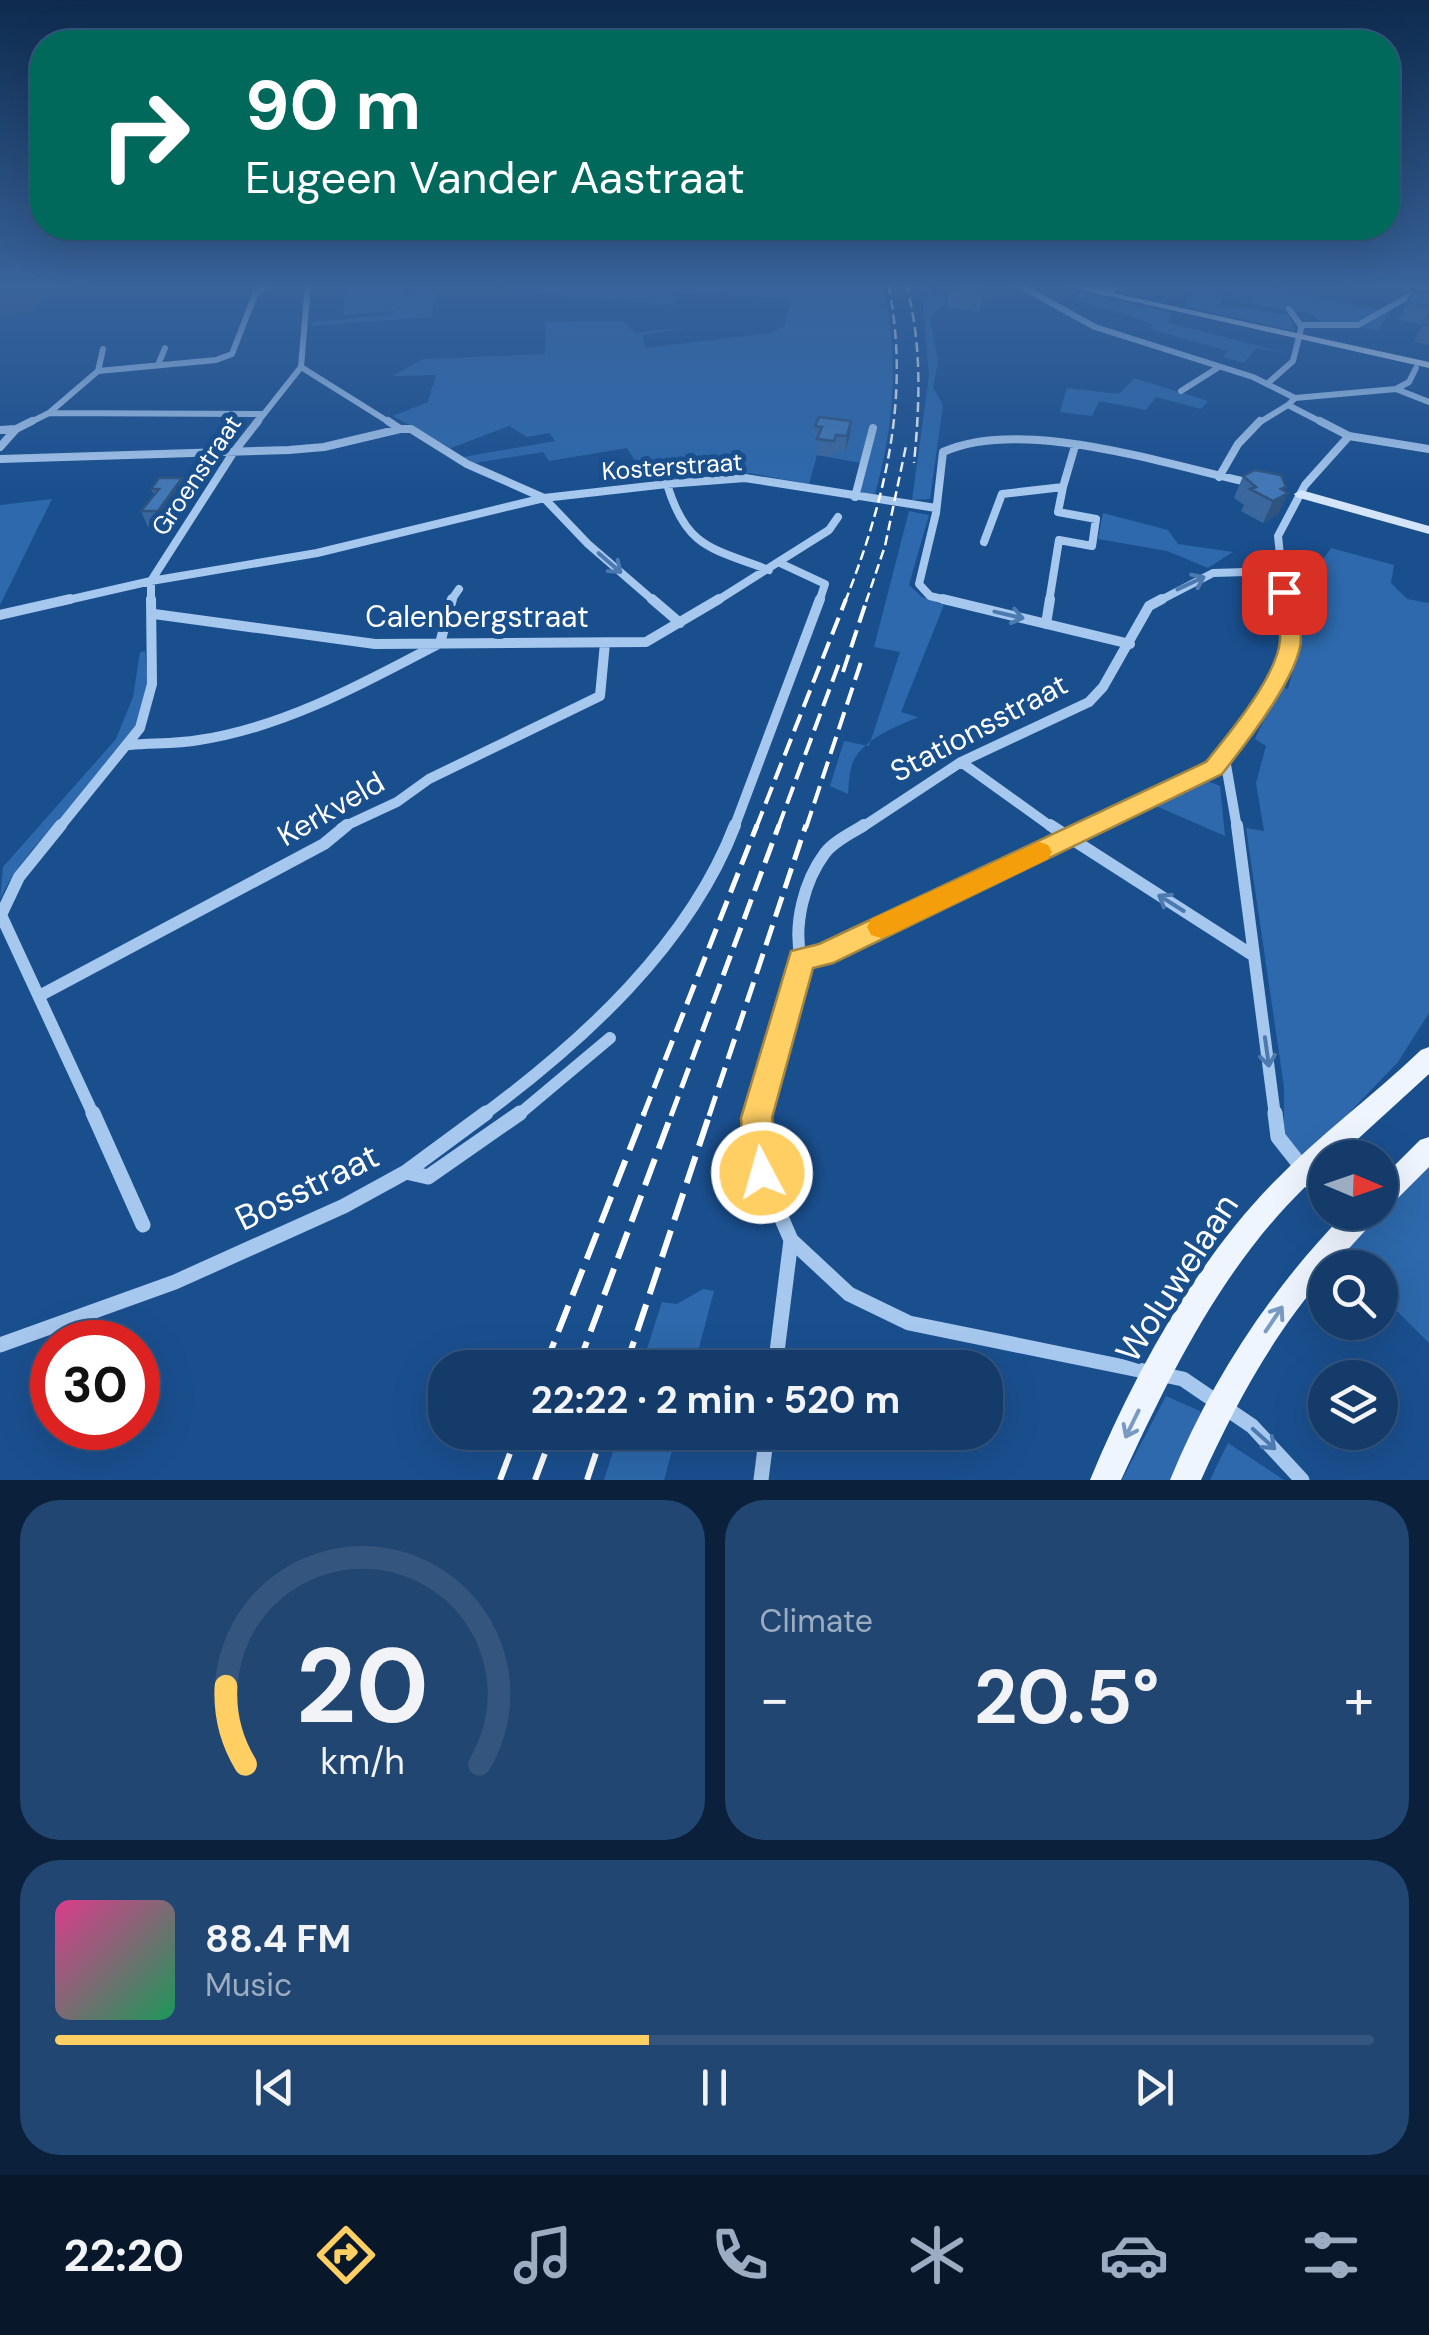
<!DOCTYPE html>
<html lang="en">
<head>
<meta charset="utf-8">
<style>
	:root { --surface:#143b6a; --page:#214672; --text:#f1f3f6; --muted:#9dadc1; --line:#33557e; --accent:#ffcf64 }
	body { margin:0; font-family:"DM Sans",sans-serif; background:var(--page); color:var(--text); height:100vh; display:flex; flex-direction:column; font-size:38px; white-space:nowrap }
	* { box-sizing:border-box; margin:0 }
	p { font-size:32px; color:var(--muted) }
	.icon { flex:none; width:55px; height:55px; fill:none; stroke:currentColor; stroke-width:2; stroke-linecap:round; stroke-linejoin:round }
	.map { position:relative; height:1480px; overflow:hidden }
	.panel { display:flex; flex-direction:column; gap:20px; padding:20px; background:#0b203a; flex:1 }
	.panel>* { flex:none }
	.top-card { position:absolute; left:30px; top:30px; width:1370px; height:210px; border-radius:40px; box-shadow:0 10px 40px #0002,0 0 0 2px var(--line); background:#00695c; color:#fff; overflow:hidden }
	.needle { width:65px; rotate:92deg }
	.buttons { position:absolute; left:1308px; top:1140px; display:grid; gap:20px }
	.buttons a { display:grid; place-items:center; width:90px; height:90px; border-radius:50%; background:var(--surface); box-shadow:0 10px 40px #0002,0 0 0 2px var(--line); font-size:50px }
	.speed { position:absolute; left:30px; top:1320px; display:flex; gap:20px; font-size:50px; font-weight:700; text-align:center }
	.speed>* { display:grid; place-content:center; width:130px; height:130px; border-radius:50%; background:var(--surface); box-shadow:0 10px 40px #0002,0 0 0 2px var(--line); line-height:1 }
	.speed .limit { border:15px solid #d22; background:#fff; color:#111 }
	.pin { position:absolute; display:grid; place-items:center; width:85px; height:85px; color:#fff; margin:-42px; border-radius:20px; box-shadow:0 5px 15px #0006 }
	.me { position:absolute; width:110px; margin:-55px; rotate:354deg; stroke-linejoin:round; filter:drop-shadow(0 0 8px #0008) }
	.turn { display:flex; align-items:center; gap:35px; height:210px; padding:0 50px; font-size:45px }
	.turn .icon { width:130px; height:130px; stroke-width:2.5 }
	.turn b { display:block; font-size:70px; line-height:85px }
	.big { font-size:75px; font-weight:700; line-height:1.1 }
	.panel .card { flex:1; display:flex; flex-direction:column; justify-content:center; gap:15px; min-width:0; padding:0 35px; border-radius:40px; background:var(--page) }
	.panel .dial { align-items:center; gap:0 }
	.dial svg { height:260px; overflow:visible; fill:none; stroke:var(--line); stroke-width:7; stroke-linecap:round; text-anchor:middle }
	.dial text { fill:var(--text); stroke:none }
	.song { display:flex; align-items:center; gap:30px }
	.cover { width:120px; height:120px; border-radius:15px; background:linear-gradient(135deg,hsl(330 70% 55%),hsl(150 70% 35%)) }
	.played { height:10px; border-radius:5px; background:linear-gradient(90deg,var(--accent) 45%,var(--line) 45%) }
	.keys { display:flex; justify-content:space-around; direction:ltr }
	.heat { display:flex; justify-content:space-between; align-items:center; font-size:55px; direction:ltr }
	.panel .tiles { flex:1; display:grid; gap:20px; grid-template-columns:1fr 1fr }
	.card:last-child { grid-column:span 2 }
	.trip { position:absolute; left:428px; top:1350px; width:575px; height:100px; border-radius:40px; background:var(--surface); box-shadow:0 10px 40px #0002,0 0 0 2px var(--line); font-weight:700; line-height:100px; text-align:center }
	.tabs { display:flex; height:160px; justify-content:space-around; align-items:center; background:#08182a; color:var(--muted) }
	.tabs .icon { width:70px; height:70px }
	.tabs .on { color:var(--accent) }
	.tabs b { font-size:45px; color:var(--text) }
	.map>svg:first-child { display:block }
	.green { fill:#2d69ac }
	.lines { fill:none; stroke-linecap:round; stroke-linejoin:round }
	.street-far4 { stroke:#a7c8ee; stroke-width:6 }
	.street-far3 { stroke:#a7c8ee; stroke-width:8 }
	.street-far2 { stroke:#a7c8ee; stroke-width:10 }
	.street-far1 { stroke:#a7c8ee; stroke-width:12 }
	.street { stroke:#a7c8ee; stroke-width:15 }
	.secondary { fill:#d4e5fa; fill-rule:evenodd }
	.primary { fill:#eef5ff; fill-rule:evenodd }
	.rail-far3 { stroke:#fff; stroke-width:2.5; stroke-dasharray:10 5; stroke-linecap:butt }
	.rail-far2 { stroke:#fff; stroke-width:4; stroke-dasharray:18 8; stroke-linecap:butt }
	.rail-far1 { stroke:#fff; stroke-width:5; stroke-dasharray:21 9; stroke-linecap:butt }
	.rail { stroke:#fff; stroke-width:6; stroke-dasharray:28 11; stroke-linecap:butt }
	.wall { fill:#3a679d }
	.shaded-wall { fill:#2f547f }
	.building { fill:#4378b6; stroke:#2f547f; stroke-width:2.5 }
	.oneway { stroke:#4b79b0 }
	.oneway2 { stroke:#799ac1 }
	.route { fill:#ffcf64; stroke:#a68741; stroke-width:2.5 }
	.slow { fill:#f59e0b }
	.labels { text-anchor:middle; stroke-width:10; stroke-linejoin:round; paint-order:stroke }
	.far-street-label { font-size:25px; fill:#fff; stroke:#1a4f8e }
	.street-label { font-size:30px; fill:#fff; stroke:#1a4f8e }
	.near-street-label { font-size:35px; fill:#fff; stroke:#1a4f8e }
</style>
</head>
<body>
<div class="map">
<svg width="1429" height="1480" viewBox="0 0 1429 1480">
	<rect width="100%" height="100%" fill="#1a4f8e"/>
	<!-- green -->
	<path class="green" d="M 346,283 L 405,283 L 405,294 L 436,291 L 431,317 L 311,326 L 312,322 L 394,315 L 394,311 L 343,315 Z
		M 469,283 L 883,283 C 899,355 895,423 875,494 L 854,491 L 861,463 L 817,455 L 809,484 L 750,473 L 648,481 L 627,448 L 549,461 L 543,452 L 475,463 L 463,457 L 555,441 L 549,433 L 527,437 L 509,426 L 451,448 L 393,416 L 428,402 L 436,375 L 393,376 L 422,359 L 545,354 L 545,322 L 623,321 L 635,333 L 692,327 L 642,335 L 646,348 L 770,333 L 785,326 L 791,299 L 679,293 L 675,305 L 578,298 Z
		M 921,283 L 934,283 L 931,292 L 949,299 L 930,318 L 938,362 L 933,387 L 943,405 L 930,499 L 912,500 L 929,376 Z
		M 1189,283 L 1203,283 L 1218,295 L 1226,297 L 1229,286 L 1274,292 L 1275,283 L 1286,283 L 1287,292 L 1390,312 L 1378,330 L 1320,323 L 1315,315 L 1223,299 L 1220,304 L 1289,315 L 1295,331 L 1187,307 Z
		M 1081,292 L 1165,311 L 1173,314 L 1167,323 L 1291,354 L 1257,348 L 1244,363 L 1223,357 L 1228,351 L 1150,329 L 1153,324 L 1074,299 Z
		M 1134,378 L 1208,401 L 1201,409 L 1156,397 L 1146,410 L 1099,401 L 1092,416 L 1060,412 L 1067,388 L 1119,394 Z
		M 52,499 L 0,605 L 0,505 Z
		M 909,511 L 929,515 L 909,585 L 922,597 L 944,605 L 901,712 L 918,717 C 896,727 864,738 853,762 C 849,771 849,784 848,794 L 830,786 L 844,741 L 869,746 L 900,652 L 874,647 Z
		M 1103,513 L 1168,530 L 1178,544 L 1233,552 L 1208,568 L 1167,551 L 1098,539 Z
		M 1331,548 L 1394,565 L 1391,583 L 1407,599 L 1429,603 L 1429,1013 L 1398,1062 L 1302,1162 L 1284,1145 L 1284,1087 L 1246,828 L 1264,831 L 1256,783 L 1266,746 L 1255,739 L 1280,686 L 1288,689 L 1302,638 L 1290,575 L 1310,578 Z
		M 145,651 C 146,666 149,684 147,698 C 137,761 28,832 0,900 L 3,867 L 116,739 L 133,697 L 140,652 Z
		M 1207,781 L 1220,786 L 1225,836 L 1156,806 Z
		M 1429,1157 L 1429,1343 L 1380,1294 L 1380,1268 L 1354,1267 L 1341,1255 Z
		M 703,1289 L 714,1291 L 694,1367 L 641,1367 L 662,1302 L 677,1304 Z
		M 1166,1396 L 1200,1411 L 1202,1418 L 1170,1480 L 1122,1480 Z
		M 619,1433 L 677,1433 L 664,1480 L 604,1480 Z
		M 1228,1443 L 1284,1480 L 1210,1480 Z"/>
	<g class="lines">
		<!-- street-far4 -->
		<path class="street-far4" d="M 1015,283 L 1095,327 L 1253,377 L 1295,398
			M 1086,283 L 1113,290
			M 1289,309 L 1301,326
			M 158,365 L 165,348
			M 301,367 L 392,424
			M 98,371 L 103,349
			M 1267,384 L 1293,361 L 1302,325 L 1358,325 L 1429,285
			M 1396,389 L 1409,382 L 1416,368
			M 1181,391 L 1219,367
			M 1295,398 L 1288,405 L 1325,424
			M 1295,398 L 1396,389 L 1429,402
			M 49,413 L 261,414
			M 27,424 L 49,413 L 98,371 L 216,360 L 232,354 L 256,292 L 272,283
			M 256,424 L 301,367 L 308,283
			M 1257,424 L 1288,405"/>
		<!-- street-far3 -->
		<path class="street-far3" d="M 388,421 L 400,429 L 411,429 L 467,464 L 544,498 L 588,544 L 655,602
			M 1320,421 L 1349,436 L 1429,449
			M 0,430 L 16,429
			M 0,447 L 16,429 L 32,421
			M 0,459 L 289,450 L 324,447 L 400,429
			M 1219,477 L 1238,444 L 1260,421
			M 667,484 C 686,548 711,548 769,570
			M 855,497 L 873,428
			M 984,542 L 1002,494 L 1063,487 L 1075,446
			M 780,563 L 825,584 L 819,602
			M 59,602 L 151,581 L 317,553 L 544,498 L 667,484 L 745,478 L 936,508
			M 151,602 L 151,581 L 233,453 L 258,421
			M 450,602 L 459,589
			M 715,602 L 829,530 L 838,517
			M 954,602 L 930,596 L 919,584 L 936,513 L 943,452 C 1022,416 1167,465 1251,483
			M 1049,602 L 1059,540 L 1092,546 L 1096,519 L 1058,512 L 1063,487
			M 1157,602 L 1213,573 L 1280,571
			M 1285,602 L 1278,536 L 1305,485 L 1349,436"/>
		<!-- street-far2 -->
		<path class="street-far2" d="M 652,599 L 680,623
			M 943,599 L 1130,644
			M 154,614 L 375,644 L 646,642 L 719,599
			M 0,615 L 70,599
			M 1046,624 L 1050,599
			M 130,745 C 153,743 176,744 199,740 C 285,727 364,683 440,643 L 452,599
			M 1225,759 L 1237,828
			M 961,762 L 1053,828
			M 59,828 L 140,728 L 152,684 L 151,599
			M 341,828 L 397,802 L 429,779 L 600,696 L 605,643
			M 734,828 L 820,599
			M 861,828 L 961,762 L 1089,702 L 1103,687 L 1149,606 L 1162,599
			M 1088,828 L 1214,768 L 1251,723 L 1288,652 L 1291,637 L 1285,599"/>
		<!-- street-far1 -->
		<path class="street-far1" d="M 61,825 L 19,877 L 1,915 L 94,1116
			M 1050,825 L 1254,956
			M 1237,825 L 1275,1116
			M 801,959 L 823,954 L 1093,825
			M 41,995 L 324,844 L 347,825
			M 482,1116 C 583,1041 689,945 735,825
			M 517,1116 L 610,1038
			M 758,1116 L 801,959 C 793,925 804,881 825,853 C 834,841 852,833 864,825"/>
		<!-- street -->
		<path class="street" d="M 93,1113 L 143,1225
			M 758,1113 L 762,1173 L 791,1240 L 849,1294 L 909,1323 L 1183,1379 L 1252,1426 L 1302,1480
			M 1275,1113 L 1278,1137 L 1304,1170
			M 406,1172 L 428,1177 L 520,1113
			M 0,1345 L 175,1282 L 344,1206 L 406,1172 L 486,1113
			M 775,1368 L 791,1240
			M 761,1480 L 767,1432"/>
		<!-- secondary -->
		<path class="secondary" d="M 1051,283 L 1067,283 L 1429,362 L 1429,368 Z
			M 1301,490 L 1429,526 L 1429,534 L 1296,497 L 1294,494 Z"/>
		<!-- primary -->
		<path class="primary" d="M 1429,1047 L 1429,1074 L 1337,1158 L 1325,1158 L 1325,1201 L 1305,1187 C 1221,1269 1170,1375 1121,1480 L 1090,1480 C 1133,1376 1194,1264 1273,1183 C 1319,1135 1373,1096 1421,1050 Z
			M 1429,1137 L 1429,1167 L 1389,1207 L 1380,1211 L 1380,1180 L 1420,1140 Z
			M 1346,1212 L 1378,1212 L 1374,1221 L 1331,1268 L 1325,1268 L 1325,1275 C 1272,1336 1234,1407 1201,1480 L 1170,1480 C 1211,1380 1271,1289 1346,1212 Z"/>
		<!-- rail-far3 -->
		<path class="rail-far3" d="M 906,283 C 922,343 920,402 914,463
			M 845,602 C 886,498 911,394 888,283
			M 866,602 L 885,546 L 906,446"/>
		<!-- rail-far2 -->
		<path class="rail-far2" d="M 843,672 L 867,599
			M 756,828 L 846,599
			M 778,828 L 841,658
			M 806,828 L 863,656"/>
		<!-- rail-far1 -->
		<path class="rail-far1" d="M 643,1116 L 757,825
			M 671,1116 L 779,825
			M 709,1116 L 806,825"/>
		<!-- rail -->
		<path class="rail" d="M 544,1368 L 644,1113
			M 577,1368 L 672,1113
			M 625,1368 L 710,1113
			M 500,1480 L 518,1432
			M 535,1480 L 553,1432
			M 587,1480 L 603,1432"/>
	</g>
	<!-- wall -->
	<path class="wall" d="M 951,283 L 1002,283 L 1001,287 L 979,312 L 947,307 Z
		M 1429,294 L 1429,345 L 1414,342 L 1423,325 L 1398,320 L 1407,302 Z
		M 851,421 L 850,436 L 845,452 L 835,451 L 833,457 L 816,455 L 817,442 L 814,442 L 815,426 Z
		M 1243,476 L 1284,491 L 1278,514 L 1263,523 L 1241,511 L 1244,505 L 1234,498 Z
		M 182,478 L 189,494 L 166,527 L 148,527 L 141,511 L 154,495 L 151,489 Z"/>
	<!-- shaded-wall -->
	<path class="shaded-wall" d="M 23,283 L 54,283 L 55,286 L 33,312 L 0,315 L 0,287 Z
		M 992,283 L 1002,283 L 1001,287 L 979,312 L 983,294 Z
		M 851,421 L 850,436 L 845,452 L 847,436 Z
		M 182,478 L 189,494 L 166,527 L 158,511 Z
		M 1286,487 L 1281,497 L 1288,493 L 1278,514 L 1263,523 L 1273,501 L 1281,489 Z"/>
	<!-- building -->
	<path class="building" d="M 0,283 L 23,283 L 21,285 L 0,287 Z
		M 951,283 L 992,283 L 983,294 L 950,289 L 956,284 Z
		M 1414,291 L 1429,294 L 1429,307 L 1407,302 Z
		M 1429,312 L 1429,325 L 1423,324 Z
		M 819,417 L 851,421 L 847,436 L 836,435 L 834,441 L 817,439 L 822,427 L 815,426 Z
		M 1255,470 L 1281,475 L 1286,487 L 1281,489 L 1288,493 L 1273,501 L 1250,489 L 1256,487 L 1243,476 Z
		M 159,478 L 182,478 L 158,511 L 141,511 L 159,489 L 151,489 Z"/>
	<!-- one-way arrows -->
	<defs><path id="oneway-shaft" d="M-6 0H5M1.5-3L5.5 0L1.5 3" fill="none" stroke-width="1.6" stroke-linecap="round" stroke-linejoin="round" transform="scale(2.5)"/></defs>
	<g class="oneway">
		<use href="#oneway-shaft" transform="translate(610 563) rotate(41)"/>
		<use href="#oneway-shaft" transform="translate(1191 583) rotate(-25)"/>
		<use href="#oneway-shaft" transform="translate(1009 615) rotate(13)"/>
		<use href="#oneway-shaft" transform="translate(1171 903) rotate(-148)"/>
		<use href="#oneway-shaft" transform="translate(1267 1052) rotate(82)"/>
		<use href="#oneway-shaft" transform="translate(1264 1439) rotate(42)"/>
	</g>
	<g class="oneway2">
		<use href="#oneway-shaft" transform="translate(1274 1319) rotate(-56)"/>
		<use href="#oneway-shaft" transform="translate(1132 1424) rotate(116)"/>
	</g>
	<!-- sky -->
	<linearGradient id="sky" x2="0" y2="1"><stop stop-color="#0e2b4e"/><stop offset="0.58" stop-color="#38639b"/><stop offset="1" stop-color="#38639b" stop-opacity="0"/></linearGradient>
	<rect width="1429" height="490" fill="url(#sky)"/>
	<!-- route -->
	<path class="route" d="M 1284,586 L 1294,592 C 1296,607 1301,624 1301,639 C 1300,675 1245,745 1222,774 L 833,963 L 813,968 L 772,1118 L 778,1173 L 773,1184 L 762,1189 L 750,1184 L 745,1173 L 741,1118 L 791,951 L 819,944 L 1206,762 C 1228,735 1278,675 1280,640 C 1281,625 1276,607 1274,592 Z"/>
	<!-- slow -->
	<path class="slow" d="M 1039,842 L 1048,845 L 1052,852 L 1048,859 L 890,935 L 881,938 L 871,935 L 867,927 L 871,919 Z"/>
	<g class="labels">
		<!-- far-street labels -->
		<g class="far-street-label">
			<text transform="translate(672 466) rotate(-4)" y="9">Kosterstraat</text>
			<text transform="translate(196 475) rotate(-56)" y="9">Groenstraat</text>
		</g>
		<!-- street labels -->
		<g class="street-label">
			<text x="477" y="627">Calenbergstraat</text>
			<text transform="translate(979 728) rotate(-28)" y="10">Stationsstraat</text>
			<text transform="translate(331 809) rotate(-30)" y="10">Kerkveld</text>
		</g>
		<!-- near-street labels -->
		<g class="near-street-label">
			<text transform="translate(307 1187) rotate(-26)" y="12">Bosstraat</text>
			<text transform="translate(1177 1278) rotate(-57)" y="12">Woluwelaan</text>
		</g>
	</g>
</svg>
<div class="buttons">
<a><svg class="needle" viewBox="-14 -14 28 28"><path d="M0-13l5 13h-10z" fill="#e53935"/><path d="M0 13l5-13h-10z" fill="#9dadc1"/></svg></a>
<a><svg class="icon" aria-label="search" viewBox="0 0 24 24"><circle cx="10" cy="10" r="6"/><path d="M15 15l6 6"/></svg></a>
<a><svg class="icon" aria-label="layers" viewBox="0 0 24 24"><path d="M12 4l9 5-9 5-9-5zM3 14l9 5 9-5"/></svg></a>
</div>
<div class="speed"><div class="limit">30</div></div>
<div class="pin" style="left:1284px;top:592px;background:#d93025"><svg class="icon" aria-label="arrive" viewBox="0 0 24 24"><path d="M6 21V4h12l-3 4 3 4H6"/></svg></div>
<svg class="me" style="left:762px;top:1173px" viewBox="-20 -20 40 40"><circle r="17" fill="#ffcf64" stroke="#fff" stroke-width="3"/><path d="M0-11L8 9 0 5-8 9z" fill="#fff"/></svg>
<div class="trip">22:22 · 2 min · 520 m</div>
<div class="top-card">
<div class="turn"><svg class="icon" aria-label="right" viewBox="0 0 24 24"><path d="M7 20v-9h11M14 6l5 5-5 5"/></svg><div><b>90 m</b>Eugeen Vander Aastraat</div></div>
</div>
</div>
<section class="panel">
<div class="tiles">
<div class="card dial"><svg viewBox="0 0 100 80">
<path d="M14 69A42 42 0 1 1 86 69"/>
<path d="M14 69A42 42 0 0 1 8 45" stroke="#ffcf64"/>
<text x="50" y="56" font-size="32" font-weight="700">20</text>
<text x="50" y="72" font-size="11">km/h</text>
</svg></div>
<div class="card"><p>Climate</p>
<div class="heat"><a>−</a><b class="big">20.5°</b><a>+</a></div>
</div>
<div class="card">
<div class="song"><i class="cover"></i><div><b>88.4 FM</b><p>Music</p></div></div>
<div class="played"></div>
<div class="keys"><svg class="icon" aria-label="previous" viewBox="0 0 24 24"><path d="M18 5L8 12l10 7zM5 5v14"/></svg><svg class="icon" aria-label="pause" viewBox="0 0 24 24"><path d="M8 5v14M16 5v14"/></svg><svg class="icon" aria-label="next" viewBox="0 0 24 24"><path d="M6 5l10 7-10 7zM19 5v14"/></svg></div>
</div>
</div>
</section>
<nav class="tabs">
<b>22:20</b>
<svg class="icon on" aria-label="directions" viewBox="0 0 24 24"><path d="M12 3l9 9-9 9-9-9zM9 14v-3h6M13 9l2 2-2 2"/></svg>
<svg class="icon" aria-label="music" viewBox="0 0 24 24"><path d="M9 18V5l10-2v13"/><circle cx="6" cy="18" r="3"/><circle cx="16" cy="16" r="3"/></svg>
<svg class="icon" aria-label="phone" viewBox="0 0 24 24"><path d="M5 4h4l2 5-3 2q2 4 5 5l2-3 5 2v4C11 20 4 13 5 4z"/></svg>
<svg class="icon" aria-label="climate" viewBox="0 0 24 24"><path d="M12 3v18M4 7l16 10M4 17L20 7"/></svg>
<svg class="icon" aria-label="car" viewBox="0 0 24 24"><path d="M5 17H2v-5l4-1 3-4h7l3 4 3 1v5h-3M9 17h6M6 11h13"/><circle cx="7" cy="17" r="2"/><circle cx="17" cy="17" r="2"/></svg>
<svg class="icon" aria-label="filters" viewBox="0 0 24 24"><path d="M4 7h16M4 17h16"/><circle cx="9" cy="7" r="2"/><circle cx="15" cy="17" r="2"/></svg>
</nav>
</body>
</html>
